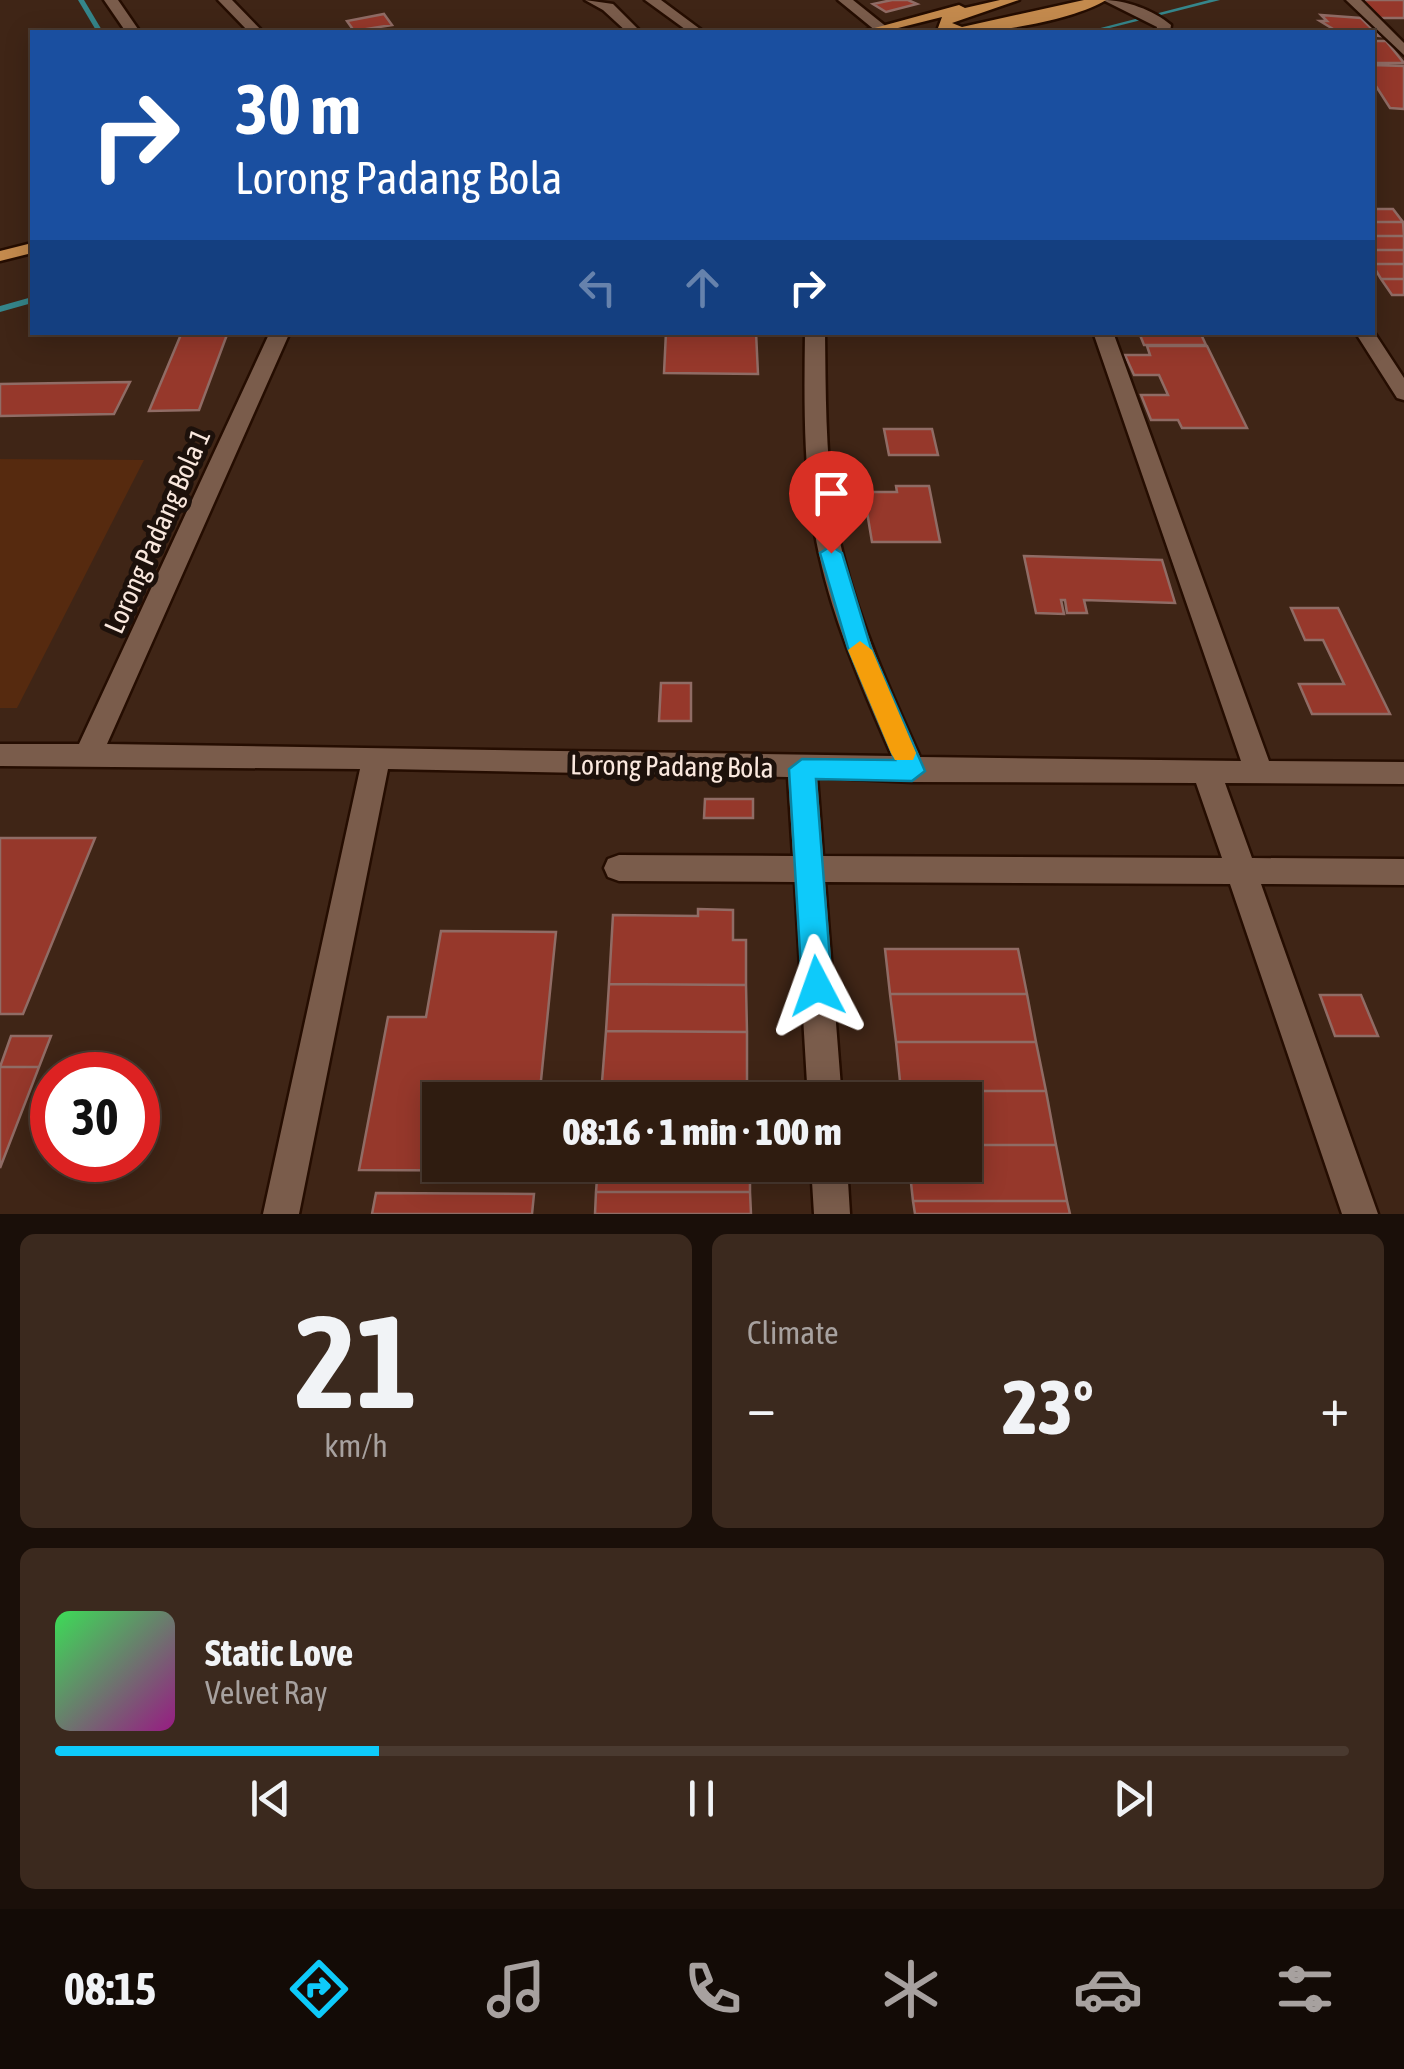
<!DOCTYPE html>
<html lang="en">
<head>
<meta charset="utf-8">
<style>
	:root { --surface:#2f1c10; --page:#3b291e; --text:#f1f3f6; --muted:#a7a19f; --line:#4a3a30; --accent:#0ecafa }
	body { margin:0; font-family:"Asap Condensed",sans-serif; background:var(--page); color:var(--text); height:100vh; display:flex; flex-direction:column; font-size:38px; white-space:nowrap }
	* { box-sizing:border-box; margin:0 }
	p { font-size:32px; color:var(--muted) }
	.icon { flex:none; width:55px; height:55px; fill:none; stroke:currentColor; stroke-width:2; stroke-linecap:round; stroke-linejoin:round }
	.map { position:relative; height:1214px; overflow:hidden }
	.panel { display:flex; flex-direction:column; gap:20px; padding:20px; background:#1a0f09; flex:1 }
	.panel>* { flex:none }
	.guide { position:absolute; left:30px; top:30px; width:1345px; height:305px; border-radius:0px; box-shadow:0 5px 25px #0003,0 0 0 2px var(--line); background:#1a4fa0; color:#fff; overflow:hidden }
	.speed { position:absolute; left:30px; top:1052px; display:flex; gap:20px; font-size:50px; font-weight:700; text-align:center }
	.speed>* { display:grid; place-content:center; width:130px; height:130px; border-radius:50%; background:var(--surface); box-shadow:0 5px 25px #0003,0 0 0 2px var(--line); line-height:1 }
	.speed .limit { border:15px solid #d22; background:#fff; color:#111 }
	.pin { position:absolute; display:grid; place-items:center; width:85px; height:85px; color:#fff; margin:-102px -42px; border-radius:50% 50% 50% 0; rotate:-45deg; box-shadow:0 0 10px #0007 }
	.pin .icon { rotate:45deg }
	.me { position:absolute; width:110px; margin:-55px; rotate:356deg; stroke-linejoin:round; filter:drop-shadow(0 0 8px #0008) }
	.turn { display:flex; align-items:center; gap:35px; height:210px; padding:0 40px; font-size:45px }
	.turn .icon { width:130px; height:130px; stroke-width:2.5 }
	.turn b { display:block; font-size:70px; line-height:85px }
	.lanes { display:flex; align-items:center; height:95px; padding:0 40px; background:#0003; justify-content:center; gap:50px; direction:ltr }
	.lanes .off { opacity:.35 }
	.big { font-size:75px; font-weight:800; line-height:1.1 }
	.panel .tile { flex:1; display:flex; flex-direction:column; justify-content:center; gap:15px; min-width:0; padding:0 35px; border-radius:15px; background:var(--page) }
	.panel .dial { align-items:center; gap:0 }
	.dial b { font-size:130px; line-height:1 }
	.song { display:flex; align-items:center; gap:30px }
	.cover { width:120px; height:120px; border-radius:15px; background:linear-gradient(135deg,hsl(130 70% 55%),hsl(310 70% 35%)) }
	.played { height:10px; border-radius:5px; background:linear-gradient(90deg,var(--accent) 25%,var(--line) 25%) }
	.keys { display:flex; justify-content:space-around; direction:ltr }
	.heat { display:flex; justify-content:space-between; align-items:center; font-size:55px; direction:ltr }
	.panel .tiles { flex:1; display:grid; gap:20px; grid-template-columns:1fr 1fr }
	.tile:last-child { grid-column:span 2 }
	.trip { position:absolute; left:422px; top:1082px; width:560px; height:100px; border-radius:0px; background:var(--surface); box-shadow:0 5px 25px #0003,0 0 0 2px var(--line); font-weight:800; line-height:100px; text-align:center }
	.tab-bar { display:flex; height:160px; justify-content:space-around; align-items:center; background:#130b06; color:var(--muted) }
	.tab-bar .icon { width:70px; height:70px }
	.tab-bar .on { color:var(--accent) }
	.tab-bar b { font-size:45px; color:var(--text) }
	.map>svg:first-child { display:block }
	.green { fill:#562a0f }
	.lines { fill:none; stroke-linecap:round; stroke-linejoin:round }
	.stream { fill:#35868b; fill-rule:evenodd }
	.building { fill:#96382b; stroke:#906c65; stroke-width:2.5 }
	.minor-casing { stroke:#250d01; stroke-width:5 }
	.major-casing { stroke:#250d01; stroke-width:5 }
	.minor { fill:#7a5c4b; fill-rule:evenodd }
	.major { fill:#c48a4d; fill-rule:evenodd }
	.route { fill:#0ecafa; stroke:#0983a2; stroke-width:2.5 }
	.slow { fill:#f59e0b }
	.labels { text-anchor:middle; stroke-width:10; stroke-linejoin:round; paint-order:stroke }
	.street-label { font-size:28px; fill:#fae8de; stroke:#1d110b }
</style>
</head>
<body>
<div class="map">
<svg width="1404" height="1214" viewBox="0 0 1404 1214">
	<rect width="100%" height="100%" fill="#3f2516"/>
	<!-- green -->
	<path class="green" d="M 0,459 L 144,460 L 17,708 L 0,708 Z"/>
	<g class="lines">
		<!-- stream -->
		<path class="stream" d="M 78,0 L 84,0 L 103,32 L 97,32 Z
			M 1209,0 L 1220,0 L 1094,32 L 1085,32 Z
			M 32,297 L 32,303 L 0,312 L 0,306 Z"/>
	</g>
	<!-- building -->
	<path class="building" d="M 892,0 L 908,0 L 917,4 L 886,12 L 873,4 Z
		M 1362,0 L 1404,0 L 1404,18 L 1380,18 Z
		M 384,14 L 392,25 L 354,31 L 347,21 Z
		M 1321,15 L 1361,18 L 1379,36 L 1338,32 L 1320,21 L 1327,21 Z
		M 1372,41 L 1386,41 L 1404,63 L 1372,63 Z
		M 1372,65 L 1404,66 L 1404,109 L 1390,108 L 1372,80 Z
		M 1372,209 L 1393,209 L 1403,222 L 1372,222 Z
		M 1372,222 L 1403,222 L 1404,236 L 1372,236 Z
		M 1372,236 L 1404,236 L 1404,250 L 1372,250 Z
		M 1372,250 L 1404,250 L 1404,264 L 1372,264 Z
		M 1372,264 L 1404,264 L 1404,279 L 1381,279 Z
		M 1381,279 L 1404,279 L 1404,295 L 1392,295 Z
		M 182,332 L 228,332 L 199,410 L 149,411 Z
		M 666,332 L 756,332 L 758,374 L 664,373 Z
		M 1120,332 L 1200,332 L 1206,345 L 1144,345 L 1140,335 Z
		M 1147,346 L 1207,346 L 1247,428 L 1182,428 L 1178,420 L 1151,420 L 1141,395 L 1168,395 L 1159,375 L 1134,375 L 1125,355 L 1150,355 Z
		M 130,382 L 114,414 L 0,416 L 0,384 Z
		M 884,429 L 932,429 L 938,455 L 889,455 Z
		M 896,486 L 929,486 L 940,542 L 872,542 L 867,512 L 855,512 L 852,492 L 897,492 Z
		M 1024,556 L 1162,560 L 1175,603 L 1084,600 L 1087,613 L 1067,613 L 1065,600 L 1061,600 L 1064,614 L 1036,613 Z
		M 1291,608 L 1338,608 L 1390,714 L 1312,714 L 1299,684 L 1344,684 L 1323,640 L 1305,640 Z
		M 661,683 L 691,683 L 691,721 L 659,721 Z
		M 705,799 L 753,799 L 753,818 L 704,818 Z
		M 0,838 L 95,838 L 23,1014 L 0,1014 Z
		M 698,909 L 733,910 L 733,940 L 746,940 L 746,985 L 609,984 L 613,915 L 698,916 Z
		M 441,931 L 556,932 L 539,1100 L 440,1100 L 440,1165 L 533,1165 L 532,1171 L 359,1170 L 388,1017 L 426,1017 Z
		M 885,949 L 1018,949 L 1027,994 L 890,994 Z
		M 609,984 L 746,985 L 747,1032 L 606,1031 Z
		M 890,994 L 1027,994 L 1036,1042 L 896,1042 Z
		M 1320,995 L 1361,995 L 1378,1036 L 1335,1036 Z
		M 606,1031 L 747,1032 L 747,1083 L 602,1082 Z
		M 11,1036 L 51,1036 L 39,1067 L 0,1067 Z
		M 896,1042 L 1036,1042 L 1046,1091 L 901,1091 Z
		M 0,1067 L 39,1067 L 0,1168 Z
		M 602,1082 L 747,1083 L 748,1100 L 601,1100 Z
		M 901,1091 L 1046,1091 L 1056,1145 L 965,1145 L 965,1100 L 902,1100 Z
		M 965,1145 L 1056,1145 L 1067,1201 L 913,1201 L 909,1165 L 965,1165 Z
		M 598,1165 L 750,1165 L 750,1192 L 596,1192 Z
		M 596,1192 L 750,1192 L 751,1214 L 595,1214 Z
		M 376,1193 L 534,1194 L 532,1214 L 372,1214 Z
		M 913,1201 L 1067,1201 L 1070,1214 L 915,1214 Z"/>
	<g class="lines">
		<defs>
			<path id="minor" d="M 104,0 L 118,0 L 140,32 L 126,32 Z
				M 218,0 L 232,0 L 263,32 L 249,32 Z
				M 585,0 L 613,4 L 641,32 L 627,32 L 603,10 Z
				M 645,0 L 661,0 L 704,32 L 689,32 Z
				M 838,0 L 853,0 L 888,28 L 876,31 Z
				M 1103,0 C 1126,0 1153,10 1171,25 L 1170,32 L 1156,32 L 1157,27 Z
				M 1346,0 L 1361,0 L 1404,43 L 1404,55 Z
				M 1372,329 L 1404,378 L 1404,400 L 1397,398 L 1355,332 L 1372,332 Z
				M 270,332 L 290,332 L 107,744 L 892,756 C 864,691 834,624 819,554 C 803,482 804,406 805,332 L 825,332 C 826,407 825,482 843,555 C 860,625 890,691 920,757 L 1241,761 L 1093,332 L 1113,332 L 1269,761 L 1404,762 L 1404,784 L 1225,783 L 1252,858 L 1404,859 L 1404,885 L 1261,884 L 1378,1214 L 1342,1214 L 1230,884 L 825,882 L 842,1100 L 808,1100 L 795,882 L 619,881 L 608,877 L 604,868 L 608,859 L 619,855 L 793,856 L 788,777 L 388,769 L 299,1214 L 263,1214 L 360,769 L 0,766 L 0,744 L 79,744 ZM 817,777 L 912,782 L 1196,783 L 1222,858 L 823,856 Z
				M 811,1165 L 847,1165 L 850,1214 L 814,1214 Z"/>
			<path id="major" d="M 1000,0 L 1019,0 L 952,23 L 962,27 L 1084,0 L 1106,0 C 1075,20 973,40 938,28 L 942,17 L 882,32 L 860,32 L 959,5 L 965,8 Z
				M 32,243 L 32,253 L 0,261 L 0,251 Z"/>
		</defs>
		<!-- minor casing -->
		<use href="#minor" class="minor-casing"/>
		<!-- major casing -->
		<use href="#major" class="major-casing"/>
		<!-- minor -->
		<use href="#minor" class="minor"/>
		<!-- major -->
		<use href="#major" class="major"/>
	</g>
	<!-- route -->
	<path class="route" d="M 831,546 L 842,553 L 871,648 L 925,771 L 912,781 L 816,779 L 832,986 L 827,995 L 817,999 L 807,995 L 802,986 L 789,769 L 802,759 L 895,760 L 848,648 L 820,553 Z"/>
	<!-- slow -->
	<path class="slow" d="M 860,641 L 872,650 L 916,753 L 913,760 L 895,760 L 891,753 L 848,650 Z"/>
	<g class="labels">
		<!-- street labels -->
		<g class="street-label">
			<text transform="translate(157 531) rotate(-66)" y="10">Lorong Padang Bola 1</text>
			<text transform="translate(672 766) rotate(1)" y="10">Lorong Padang Bola</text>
		</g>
	</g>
</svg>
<div class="speed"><div class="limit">30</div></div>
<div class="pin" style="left:831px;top:553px;background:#d93025"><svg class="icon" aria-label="arrive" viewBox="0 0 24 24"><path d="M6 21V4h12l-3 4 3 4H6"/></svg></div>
<svg class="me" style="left:817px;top:986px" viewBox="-20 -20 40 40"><path d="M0-17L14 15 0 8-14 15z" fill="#0ecafa" stroke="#fff" stroke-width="4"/></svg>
<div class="trip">08:16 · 1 min · 100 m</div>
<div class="guide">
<div class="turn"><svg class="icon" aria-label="right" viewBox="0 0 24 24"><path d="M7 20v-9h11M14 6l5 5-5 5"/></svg><div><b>30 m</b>Lorong Padang Bola</div></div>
<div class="lanes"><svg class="icon off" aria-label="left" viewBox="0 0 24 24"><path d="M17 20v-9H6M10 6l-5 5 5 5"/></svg><svg class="icon off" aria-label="ahead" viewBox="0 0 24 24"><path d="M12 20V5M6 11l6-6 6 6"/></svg><svg class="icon" aria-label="right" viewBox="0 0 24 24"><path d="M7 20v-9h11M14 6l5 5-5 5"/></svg></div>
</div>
</div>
<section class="panel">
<div class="tiles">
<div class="tile dial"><b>21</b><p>km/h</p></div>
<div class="tile"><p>Climate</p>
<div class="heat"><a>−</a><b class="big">23°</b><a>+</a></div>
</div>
<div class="tile">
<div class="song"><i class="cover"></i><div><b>Static Love</b><p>Velvet Ray</p></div></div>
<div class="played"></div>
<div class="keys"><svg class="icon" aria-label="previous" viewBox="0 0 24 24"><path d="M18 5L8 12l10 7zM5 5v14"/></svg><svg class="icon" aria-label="pause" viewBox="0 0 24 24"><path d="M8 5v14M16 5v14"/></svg><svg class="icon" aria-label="next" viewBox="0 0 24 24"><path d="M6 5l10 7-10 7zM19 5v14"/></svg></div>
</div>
</div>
</section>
<nav class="tab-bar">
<b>08:15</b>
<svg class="icon on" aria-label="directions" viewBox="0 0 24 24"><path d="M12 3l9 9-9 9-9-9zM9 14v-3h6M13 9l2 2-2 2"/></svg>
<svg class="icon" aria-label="music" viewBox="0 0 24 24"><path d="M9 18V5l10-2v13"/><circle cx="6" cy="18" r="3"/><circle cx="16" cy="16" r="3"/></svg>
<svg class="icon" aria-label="phone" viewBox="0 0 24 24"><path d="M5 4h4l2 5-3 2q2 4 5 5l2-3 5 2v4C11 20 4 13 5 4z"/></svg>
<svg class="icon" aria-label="climate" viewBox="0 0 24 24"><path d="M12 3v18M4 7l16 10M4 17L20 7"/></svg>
<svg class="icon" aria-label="car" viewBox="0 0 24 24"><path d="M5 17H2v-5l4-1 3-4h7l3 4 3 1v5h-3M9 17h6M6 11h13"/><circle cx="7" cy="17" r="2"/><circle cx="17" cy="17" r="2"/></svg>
<svg class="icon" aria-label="filters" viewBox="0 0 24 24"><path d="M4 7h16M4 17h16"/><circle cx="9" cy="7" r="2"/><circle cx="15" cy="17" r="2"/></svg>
</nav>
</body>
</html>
